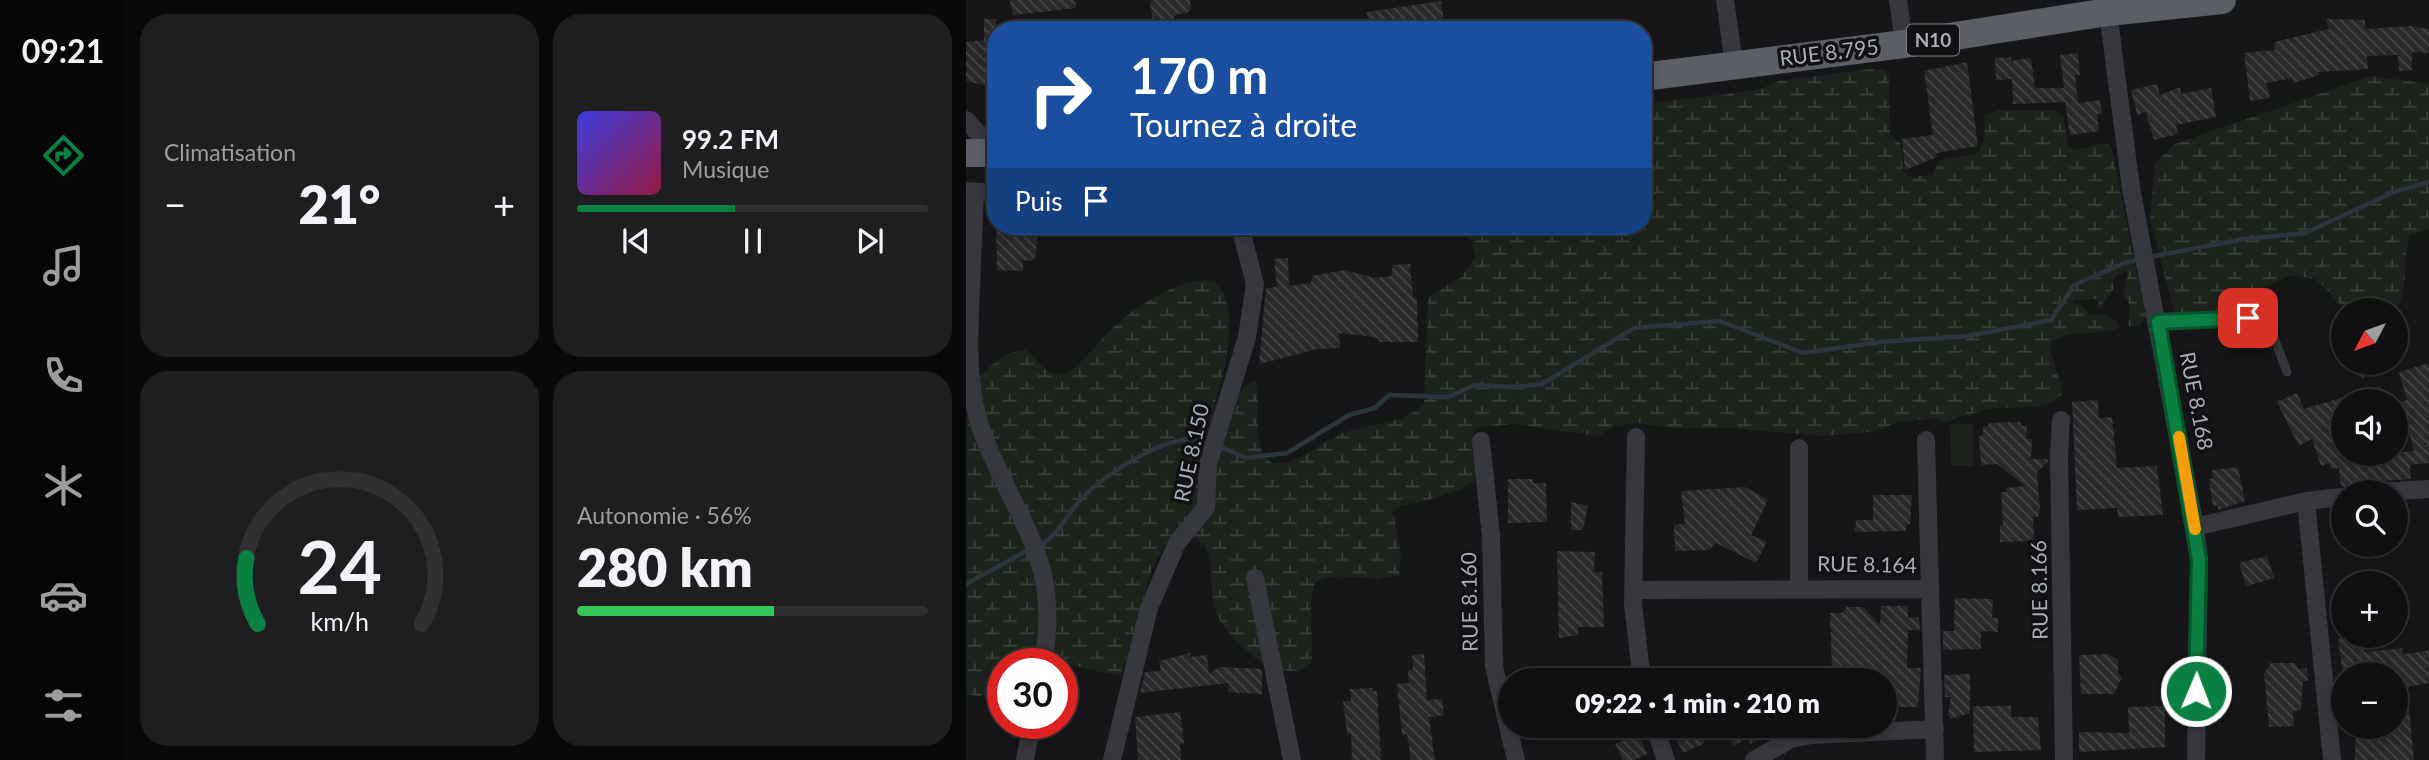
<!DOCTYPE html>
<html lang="fr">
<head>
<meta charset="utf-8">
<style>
	:root { --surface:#101012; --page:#1e1e20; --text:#f1f3f6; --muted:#9c9d9f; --line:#303032; --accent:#0b8043 }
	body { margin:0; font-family:Lato,sans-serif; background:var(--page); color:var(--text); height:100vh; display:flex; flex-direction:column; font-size:26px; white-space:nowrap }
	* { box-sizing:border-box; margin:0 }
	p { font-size:23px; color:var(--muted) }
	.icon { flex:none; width:38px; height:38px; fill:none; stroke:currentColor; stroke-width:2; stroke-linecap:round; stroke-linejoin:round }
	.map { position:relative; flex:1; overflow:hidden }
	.panel { display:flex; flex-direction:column; gap:14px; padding:14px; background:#09090a; width:840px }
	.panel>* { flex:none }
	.guide { position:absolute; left:21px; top:21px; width:665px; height:214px; border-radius:28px; box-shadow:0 4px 10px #0003,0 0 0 2px var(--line); background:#1a4fa0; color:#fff; overflow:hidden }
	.needle { width:46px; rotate:229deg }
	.fabs { position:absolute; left:1365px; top:298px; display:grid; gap:14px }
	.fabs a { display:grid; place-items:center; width:77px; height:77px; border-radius:50%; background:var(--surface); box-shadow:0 4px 10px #0003,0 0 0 2px var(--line); font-size:35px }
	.speed { position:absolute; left:21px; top:648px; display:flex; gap:14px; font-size:35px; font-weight:700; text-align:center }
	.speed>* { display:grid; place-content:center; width:91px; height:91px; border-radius:50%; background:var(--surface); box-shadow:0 4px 10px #0003,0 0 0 2px var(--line); line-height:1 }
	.speed .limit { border:10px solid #d22; background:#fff; color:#111 }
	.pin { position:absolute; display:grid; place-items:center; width:60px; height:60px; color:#fff; margin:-30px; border-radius:14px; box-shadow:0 4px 10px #0006 }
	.me { position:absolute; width:77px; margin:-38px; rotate:1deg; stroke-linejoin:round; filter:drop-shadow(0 0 5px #0008) }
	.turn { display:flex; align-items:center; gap:24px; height:147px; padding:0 28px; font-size:32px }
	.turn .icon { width:91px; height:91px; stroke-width:2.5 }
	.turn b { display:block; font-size:49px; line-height:60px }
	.then { display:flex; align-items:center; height:66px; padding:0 28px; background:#0003; gap:14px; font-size:26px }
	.big { font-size:52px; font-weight:800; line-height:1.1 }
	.panel .card { flex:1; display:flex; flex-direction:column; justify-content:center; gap:10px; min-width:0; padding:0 24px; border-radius:28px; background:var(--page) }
	.panel .dial { align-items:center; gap:0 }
	.dial svg { height:182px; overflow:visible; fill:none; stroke:var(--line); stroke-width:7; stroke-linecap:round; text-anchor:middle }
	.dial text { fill:var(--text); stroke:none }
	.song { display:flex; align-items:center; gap:21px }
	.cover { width:84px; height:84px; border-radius:10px; background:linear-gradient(135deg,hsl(240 70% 55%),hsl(340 70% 35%)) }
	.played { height:7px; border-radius:4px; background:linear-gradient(90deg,var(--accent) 45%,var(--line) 45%) }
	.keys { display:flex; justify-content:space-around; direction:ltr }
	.heat { display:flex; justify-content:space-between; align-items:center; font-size:38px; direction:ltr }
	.charge { height:10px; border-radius:5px; background:linear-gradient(90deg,#34c759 56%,var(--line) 0) }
	.panel .tiles { flex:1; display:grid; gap:14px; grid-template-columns:repeat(2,1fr) }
	.trip { position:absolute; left:532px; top:668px; width:399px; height:70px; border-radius:35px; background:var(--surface); box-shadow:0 4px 10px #0003,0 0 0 2px var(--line); font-weight:800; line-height:70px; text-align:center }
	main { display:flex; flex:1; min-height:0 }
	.tabs { display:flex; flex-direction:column; width:126px; justify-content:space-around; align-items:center; background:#060607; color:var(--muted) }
	.tabs .icon { width:49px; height:49px }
	.tabs .selected { color:var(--accent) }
	.tabs b { font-size:32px; color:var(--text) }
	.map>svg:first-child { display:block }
	.wetland { fill:url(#wetland-marsh) }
	.pitch { fill:#1c231d }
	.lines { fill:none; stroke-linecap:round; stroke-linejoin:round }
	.stream { stroke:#2c353c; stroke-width:4.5 }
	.building { fill:url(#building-back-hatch) }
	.service { stroke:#37383d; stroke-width:9 }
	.minor { stroke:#37383d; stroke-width:18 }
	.trunk { stroke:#5b5e65; stroke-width:28 }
	.route-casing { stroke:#07532c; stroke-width:18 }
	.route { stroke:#0b8043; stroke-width:12 }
	.slow { stroke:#f59e0b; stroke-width:12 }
	.labels { text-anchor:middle; stroke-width:7; stroke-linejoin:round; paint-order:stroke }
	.shield { fill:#111113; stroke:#7b7e86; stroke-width:2 }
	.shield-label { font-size:19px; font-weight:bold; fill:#a8adb8 }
	.street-label { font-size:21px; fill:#a8adb8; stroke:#111113 }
</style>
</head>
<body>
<main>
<nav class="tabs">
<b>09:21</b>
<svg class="icon selected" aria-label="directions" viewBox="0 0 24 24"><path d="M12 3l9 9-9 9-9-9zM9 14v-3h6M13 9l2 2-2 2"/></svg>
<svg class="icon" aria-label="music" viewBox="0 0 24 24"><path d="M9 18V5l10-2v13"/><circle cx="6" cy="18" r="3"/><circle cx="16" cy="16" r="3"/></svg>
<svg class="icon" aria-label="phone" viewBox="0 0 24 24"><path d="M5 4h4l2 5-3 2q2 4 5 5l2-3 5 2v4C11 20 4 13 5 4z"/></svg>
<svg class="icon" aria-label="climate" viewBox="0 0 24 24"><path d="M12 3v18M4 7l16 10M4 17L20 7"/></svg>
<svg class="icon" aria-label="car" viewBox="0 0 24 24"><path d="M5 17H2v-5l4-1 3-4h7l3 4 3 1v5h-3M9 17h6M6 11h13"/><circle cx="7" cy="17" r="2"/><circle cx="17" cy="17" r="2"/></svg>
<svg class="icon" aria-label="filters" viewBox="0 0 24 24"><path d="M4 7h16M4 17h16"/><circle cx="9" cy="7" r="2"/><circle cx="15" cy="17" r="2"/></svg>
</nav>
<section class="panel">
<div class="tiles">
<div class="card"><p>Climatisation</p>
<div class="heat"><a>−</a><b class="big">21°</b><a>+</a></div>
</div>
<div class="card">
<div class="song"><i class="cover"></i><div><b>99.2 FM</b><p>Musique</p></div></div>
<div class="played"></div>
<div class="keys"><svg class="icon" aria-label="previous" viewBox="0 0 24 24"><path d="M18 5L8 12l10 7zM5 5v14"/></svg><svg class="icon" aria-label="pause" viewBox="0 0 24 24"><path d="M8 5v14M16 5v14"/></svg><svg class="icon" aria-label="next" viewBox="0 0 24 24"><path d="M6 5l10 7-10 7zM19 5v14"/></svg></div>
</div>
<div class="card dial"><svg viewBox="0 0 100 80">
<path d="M14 69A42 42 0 1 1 86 69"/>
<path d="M14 69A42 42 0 0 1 9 40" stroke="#0b8043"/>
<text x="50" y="56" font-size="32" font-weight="700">24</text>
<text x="50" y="72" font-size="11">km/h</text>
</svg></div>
<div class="card"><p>Autonomie · 56%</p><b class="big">280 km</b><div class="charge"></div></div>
</div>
</section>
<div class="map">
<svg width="1463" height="760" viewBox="0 0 1463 760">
	<defs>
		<pattern id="wetland-marsh" width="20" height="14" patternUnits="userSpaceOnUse" patternTransform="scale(1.75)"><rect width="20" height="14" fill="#1c231d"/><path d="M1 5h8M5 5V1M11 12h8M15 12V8" fill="none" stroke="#3a403c"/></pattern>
		<pattern id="building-back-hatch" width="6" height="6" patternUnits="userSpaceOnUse" patternTransform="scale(1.75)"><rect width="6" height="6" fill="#29292c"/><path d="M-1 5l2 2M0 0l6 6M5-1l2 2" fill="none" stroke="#454548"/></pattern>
	</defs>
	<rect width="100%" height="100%" fill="#161618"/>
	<!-- wetland -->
	<path class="wetland" d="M 904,69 L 918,70 L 923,74 L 924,134 L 935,144 L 937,171 L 944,177 L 966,175 L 974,161 L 1012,153 L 1018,140 L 1019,116 L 1030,110 L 1089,110 L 1097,116 L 1103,148 C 1118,153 1131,140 1145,145 L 1180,316 L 1173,326 L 1162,326 L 1164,306 L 1157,293 L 1162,275 L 1158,270 L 1148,278 L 1147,289 L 1135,308 L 1131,308 L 1133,299 L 1107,300 L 1107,304 L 1113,304 L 1125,315 C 1137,314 1149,316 1154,328 C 1132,336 1107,328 1086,341 L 1084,350 L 1097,392 C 1084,412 1050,406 1030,408 C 1012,411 993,418 976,423 L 970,418 L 933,422 L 905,432 L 856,436 L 766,428 L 706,428 L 672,423 L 650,425 L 631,436 L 547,424 L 511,428 L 506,435 C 508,446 514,463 511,474 C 505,493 453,501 435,506 L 427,511 L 435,556 L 433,575 C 408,585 367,568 349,583 L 345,600 L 346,659 L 342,667 C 309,684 262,642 250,612 C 242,592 249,567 240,549 C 236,540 223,533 213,536 C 176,548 174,649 153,676 L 98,663 L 37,663 L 37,700 L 0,694 L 0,393 C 14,375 35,351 60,350 L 83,372 L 97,376 C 116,365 129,345 145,330 C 166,308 216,276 247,281 C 276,299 259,378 248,405 L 254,408 C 268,402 275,388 289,380 C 298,405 281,445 306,463 C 328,468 357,441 377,433 C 402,424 440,424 458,403 L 462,299 L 468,293 L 496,277 L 510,255 L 499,226 L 677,226 L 677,104 L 762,94 L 796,89 L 812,81 Z
		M 1405,76 L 1463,84 L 1463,229 L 1444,235 C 1436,259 1444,290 1429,310 L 1380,310 L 1350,279 L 1324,275 L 1298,287 L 1255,319 L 1211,323 L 1184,218 L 1189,163 L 1209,144 Z"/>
	<!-- pitch -->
	<path class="pitch" d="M 984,424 L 1007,424 L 1008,466 L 985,466 Z"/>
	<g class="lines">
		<!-- stream -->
		<path class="stream" d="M 1184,257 L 1278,239 L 1339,233 L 1428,192 L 1463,182
			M 251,445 L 280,458 L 321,453 L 383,415 L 409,408 L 423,395 L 482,397 L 509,385 L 549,387 L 576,384 L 668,328 L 754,321 L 837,353 L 914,342 L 1002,336 L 1085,320 L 1108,285 L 1158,263 L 1175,259
			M 72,546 C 93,536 100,515 115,499 C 139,474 208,427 243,442
			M 0,584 L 64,549"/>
	</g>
	<!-- building -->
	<path class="building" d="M 44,0 L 109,0 L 110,8 L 47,15 Z
		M 184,0 L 224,0 L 225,9 L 221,13 L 211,14 L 204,24 L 187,26 Z
		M 475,1 L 479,30 L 403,30 L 401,12 Z
		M 18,19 L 30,19 L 30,88 L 0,81 L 0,42 L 18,40 Z
		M 1360,19 L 1399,20 L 1399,29 L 1444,26 L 1463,29 L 1463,53 L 1446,52 L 1446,70 L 1433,71 L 1432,55 L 1401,56 L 1402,69 L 1352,72 L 1353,75 L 1327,83 L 1326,78 L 1300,83 L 1304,98 L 1284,101 L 1278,53 L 1309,50 L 1308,43 L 1312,41 L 1363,29 Z
		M 1112,53 L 1114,75 L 1109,75 L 1112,103 L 1134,100 L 1136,114 L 1131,114 L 1133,131 L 1104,135 L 1099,102 L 1047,104 L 1046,79 L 1030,80 L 1029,58 L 1045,57 L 1045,61 L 1065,58 L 1069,88 L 1098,88 L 1094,55 Z
		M 1001,62 L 1012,146 L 970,153 L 971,157 L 939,170 L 936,139 L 967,135 L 958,71 Z
		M 1191,84 L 1194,95 L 1214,87 L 1215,94 L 1245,88 L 1250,117 L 1210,125 L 1212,134 L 1188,140 L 1180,112 L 1171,115 L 1165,90 Z
		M 34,226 L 62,226 L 71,232 L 70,256 L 66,261 L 57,260 L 57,271 L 31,270 L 30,230 Z
		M 322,258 L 323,286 L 345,283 L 346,276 L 378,270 L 409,278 L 425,276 L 427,265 L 444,264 L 447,298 L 451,298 L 452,342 L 413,342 L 413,339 L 401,336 L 373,333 L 374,348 L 351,349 L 293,364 L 300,288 L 311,287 L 308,259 Z
		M 1384,362 L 1418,362 L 1397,379 Z
		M 1463,363 L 1463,463 L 1444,465 L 1445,479 L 1412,481 L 1403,487 L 1384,489 L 1375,486 L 1373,468 L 1365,469 L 1363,463 L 1355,466 L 1346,439 L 1333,446 L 1311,402 L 1331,393 L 1338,409 L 1414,386 L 1418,401 L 1377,401 L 1377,453 L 1409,455 L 1448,451 L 1435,402 L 1441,400 L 1433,372 Z
		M 1132,400 L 1133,418 L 1146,417 L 1151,468 L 1191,466 L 1197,515 L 1152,517 L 1151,508 L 1111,510 L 1106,402 Z
		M 1055,422 L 1055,426 L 1061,426 L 1060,439 L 1066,439 L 1065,459 L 1082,459 L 1082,462 L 1071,472 L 1074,509 L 1072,517 L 1067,517 L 1068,541 L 1034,542 L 1034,525 L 1037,525 L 1035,492 L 1040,492 L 1040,488 L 1059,486 L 1031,464 L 1015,465 L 1013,437 L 1017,435 L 1017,427 L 1022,426 L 1023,423 Z
		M 1272,467 L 1279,501 L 1252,510 L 1252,505 L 1247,506 L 1243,479 L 1247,478 L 1246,470 Z
		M 542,479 L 567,479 L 567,483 L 580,483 L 581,522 L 542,523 Z
		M 779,487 L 802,500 L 785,535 L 801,542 L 790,563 L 750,543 L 743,550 L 709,551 L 708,525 L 719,524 L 715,491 Z
		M 907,495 L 946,495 L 944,524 L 940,525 L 940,531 L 889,532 L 890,520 L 907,520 Z
		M 605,502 L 622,506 L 617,530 L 605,530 Z
		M 591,551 L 629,552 L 628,572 L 636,572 L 638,627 L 612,627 L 612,635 L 593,638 Z
		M 1301,556 L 1308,578 L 1280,586 L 1273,563 Z
		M 989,598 L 1027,599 L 1026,618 L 1032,618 L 1032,632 L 1015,631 L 1015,649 L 977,650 L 977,631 L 988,631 Z
		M 915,606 L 942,606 L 942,618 L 953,617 L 954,630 L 942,630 L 941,668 L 955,668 L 952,707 L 919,707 L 919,681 L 818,681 L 818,671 L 866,669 L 864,613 L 876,613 L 881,607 L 897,607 L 914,625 Z
		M 1396,636 L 1398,652 L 1436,648 L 1437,654 L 1463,651 L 1463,683 L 1441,687 L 1448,760 L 1389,760 L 1390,726 L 1430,726 L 1430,674 L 1377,674 L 1372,639 Z
		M 224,653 L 224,657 L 241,655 L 243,673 L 254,667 L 296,669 L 296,694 L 262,692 L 263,683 L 174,693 L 179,672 L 195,671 L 193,661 Z
		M 458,654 L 461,700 L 476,699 L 478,715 L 463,717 L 469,760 L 445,760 L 441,734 L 436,735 L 431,684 L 443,683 L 442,670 L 447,669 L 446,655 Z
		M 1142,654 L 1152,660 L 1152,674 L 1156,677 L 1148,694 L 1115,694 L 1113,655 Z
		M 1305,663 L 1329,663 L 1333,669 L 1341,668 L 1342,681 L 1337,681 L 1335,710 L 1327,711 L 1328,726 L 1303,727 L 1298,674 Z
		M 1004,674 L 1004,713 L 985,719 L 982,715 L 985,697 L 979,697 L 978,675 Z
		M 406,688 L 406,691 L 411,691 L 415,760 L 386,760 L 385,734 L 381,734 L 377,701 L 385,701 L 384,689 Z
		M 1007,706 L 1045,706 L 1045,717 L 1072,717 L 1075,750 L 1008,752 Z
		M 1199,706 L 1199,747 L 1113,752 L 1113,732 L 1163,733 L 1162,707 Z
		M 214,712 L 218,743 L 214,744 L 215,760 L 172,760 L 169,717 Z
		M 704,726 L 732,726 L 739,743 L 717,753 Z
		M 758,726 L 803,726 L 797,730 L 800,736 L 785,744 L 782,738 L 768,746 Z
		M 672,734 L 681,754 L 668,760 L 657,760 L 649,744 Z"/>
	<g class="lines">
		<!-- service -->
		<path class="service" d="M 1192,322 L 1282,318 L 1304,327 L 1321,372"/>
		<!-- minor -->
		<path class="minor" d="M 759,0 L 768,64
			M 932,0 L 938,44
			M 1142,12 L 1165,188 L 1229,527 L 1233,560 L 1230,760
			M 0,120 L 15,136 L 17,154
			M 0,191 L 30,193
			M 0,288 L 5,288 L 9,192
			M 5,288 C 3,333 0,382 14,426 C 46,517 97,556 77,663
			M 1095,420 L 1093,456 L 1098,760
			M 670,437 L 667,604 L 676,681
			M 960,440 L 964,589
			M 515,441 L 525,536 L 528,666 L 550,760
			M 833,448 L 833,587
			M 1413,492 L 1463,489
			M 1340,501 L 1366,760
			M 1229,527 L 1340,501 L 1377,497
			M 289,578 L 326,760
			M 667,590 L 964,589 L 969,760
			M 688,726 L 700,760
			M 59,760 L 66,723
			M 146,760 L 183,608 L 211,543 L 240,507 L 242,464 L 281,337 L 289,284 L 274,226
			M 788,760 L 825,739 L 846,735 L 969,729"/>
		<!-- trunk -->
		<path class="trunk" d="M 677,77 L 938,44 L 1142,12 L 1256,0
			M 0,153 L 30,153"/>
	</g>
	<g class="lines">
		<defs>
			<path id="route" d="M 1230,691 L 1233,560 L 1192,322 L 1282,318"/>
		</defs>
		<!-- route casing -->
		<use href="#route" class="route-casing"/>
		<!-- route -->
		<use href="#route" class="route"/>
		<!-- slow -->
		<path class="slow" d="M 1213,437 L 1229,529"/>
	</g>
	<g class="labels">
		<!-- shield labels -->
		<rect class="shield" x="941" y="24.5" width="52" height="31" rx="5"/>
		<g class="shield-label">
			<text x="967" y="47">N10</text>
		</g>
		<!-- street labels -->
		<g class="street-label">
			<text transform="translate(863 53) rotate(-7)" y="7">RUE 8.795</text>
			<text transform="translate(1230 401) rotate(79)" y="7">RUE 8.168</text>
			<text transform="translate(226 453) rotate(-78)" y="7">RUE 8.150</text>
			<text transform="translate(901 565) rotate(1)" y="7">RUE 8.164</text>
			<text transform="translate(1074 590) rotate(-91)" y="7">RUE 8.166</text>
			<text transform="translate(504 602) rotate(-91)" y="7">RUE 8.160</text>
		</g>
	</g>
</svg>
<div class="fabs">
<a><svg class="needle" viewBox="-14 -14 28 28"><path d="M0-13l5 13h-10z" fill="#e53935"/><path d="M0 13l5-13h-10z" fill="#9c9d9f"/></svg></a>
<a><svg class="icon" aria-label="sound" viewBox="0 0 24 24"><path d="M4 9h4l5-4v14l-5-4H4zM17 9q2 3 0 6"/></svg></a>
<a><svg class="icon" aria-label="search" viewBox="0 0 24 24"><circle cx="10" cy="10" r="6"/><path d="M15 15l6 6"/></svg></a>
<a>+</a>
<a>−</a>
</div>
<div class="speed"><div class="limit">30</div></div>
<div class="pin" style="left:1282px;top:318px;background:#d93025"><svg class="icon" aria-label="arrive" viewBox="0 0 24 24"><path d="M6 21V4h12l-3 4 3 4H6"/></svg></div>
<svg class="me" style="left:1230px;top:691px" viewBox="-20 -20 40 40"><circle r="17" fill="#0b8043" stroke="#fff" stroke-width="3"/><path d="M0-11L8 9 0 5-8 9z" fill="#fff"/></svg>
<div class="trip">09:22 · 1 min · 210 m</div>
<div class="guide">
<div class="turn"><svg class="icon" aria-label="right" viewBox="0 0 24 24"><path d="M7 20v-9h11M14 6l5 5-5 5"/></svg><div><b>170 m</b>Tournez à droite</div></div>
<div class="then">Puis<svg class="icon" aria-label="arrive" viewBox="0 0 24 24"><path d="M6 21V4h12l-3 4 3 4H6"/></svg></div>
</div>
</div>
</main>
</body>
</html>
